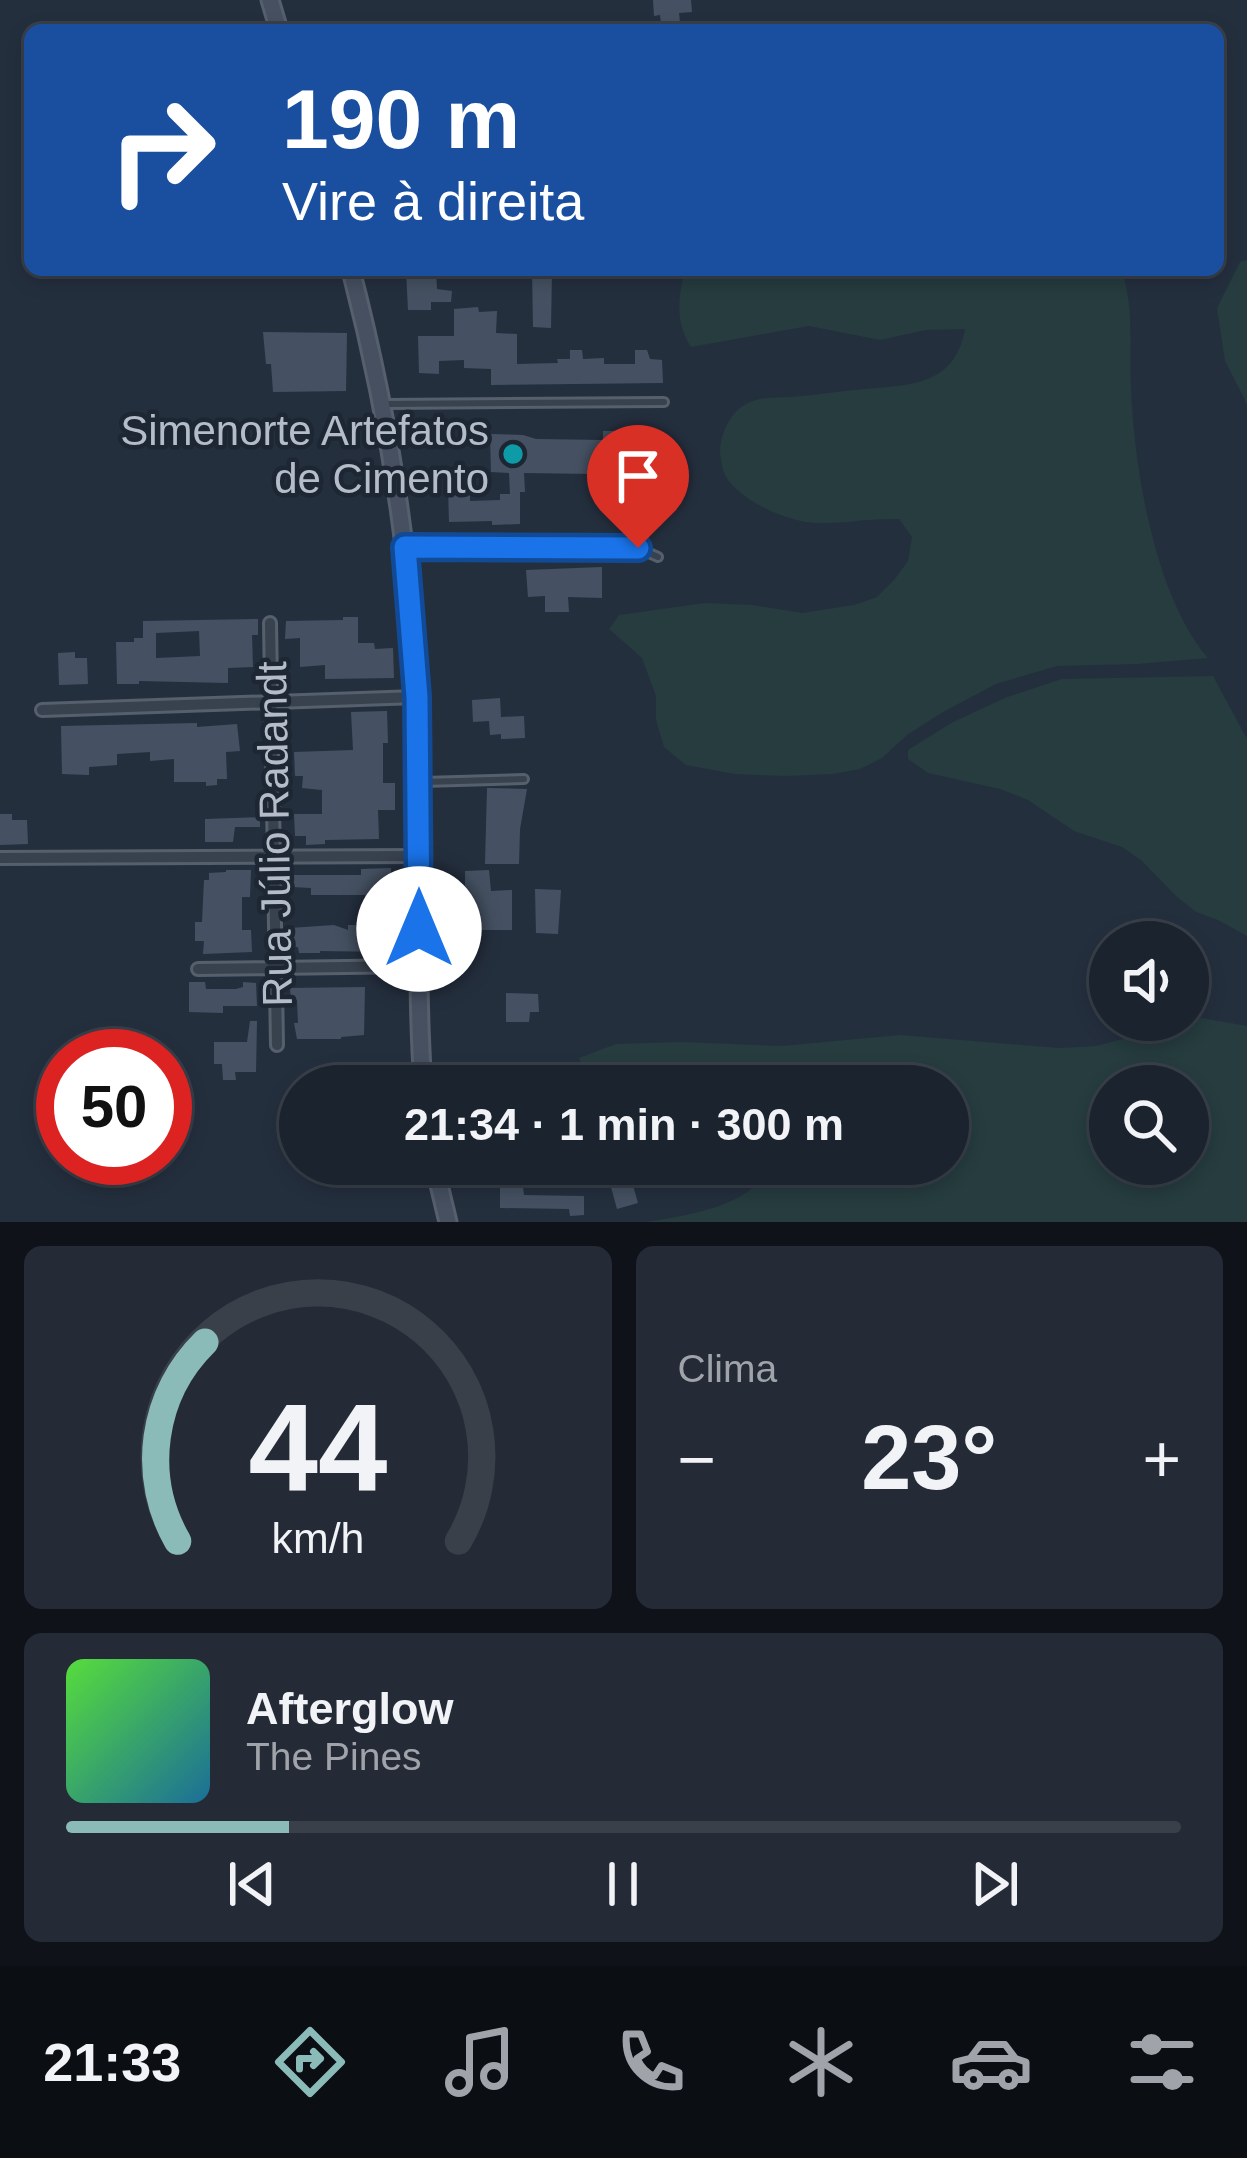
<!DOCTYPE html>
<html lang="pt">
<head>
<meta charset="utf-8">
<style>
	:root { --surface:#1b232e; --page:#242b36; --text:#f1f3f6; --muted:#a0a4aa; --line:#39404a; --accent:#8bbbb9 }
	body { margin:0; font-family:Helvetica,sans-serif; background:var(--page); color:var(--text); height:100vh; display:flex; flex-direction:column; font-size:45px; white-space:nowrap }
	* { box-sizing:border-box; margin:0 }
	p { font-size:39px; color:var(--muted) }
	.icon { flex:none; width:66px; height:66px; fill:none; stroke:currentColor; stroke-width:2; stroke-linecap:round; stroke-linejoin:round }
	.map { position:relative; height:1222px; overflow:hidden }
	.side { display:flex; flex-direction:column; gap:24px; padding:24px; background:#0f1319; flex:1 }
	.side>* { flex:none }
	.top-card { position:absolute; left:24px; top:24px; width:1200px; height:252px; border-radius:18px; box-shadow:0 6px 18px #0003,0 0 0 3px var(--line); background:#1a4fa0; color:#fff; overflow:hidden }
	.buttons { position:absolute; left:1089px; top:921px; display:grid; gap:24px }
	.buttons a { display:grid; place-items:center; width:120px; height:120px; border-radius:50%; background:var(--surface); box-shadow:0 6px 18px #0003,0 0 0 3px var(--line); font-size:60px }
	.speed { position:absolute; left:36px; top:1029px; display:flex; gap:24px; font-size:60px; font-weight:700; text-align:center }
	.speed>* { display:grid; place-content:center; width:156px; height:156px; border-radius:50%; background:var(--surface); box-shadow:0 6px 18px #0003,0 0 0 3px var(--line); line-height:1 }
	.speed .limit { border:18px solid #d22; background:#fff; color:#111 }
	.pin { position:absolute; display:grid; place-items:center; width:102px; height:102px; color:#fff; margin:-123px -51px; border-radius:50% 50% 50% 0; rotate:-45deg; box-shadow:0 0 12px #0007 }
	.pin .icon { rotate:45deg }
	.me { position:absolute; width:132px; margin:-66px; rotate:0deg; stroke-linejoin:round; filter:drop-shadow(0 0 9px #0008) }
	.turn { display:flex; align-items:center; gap:42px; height:252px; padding:0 60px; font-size:54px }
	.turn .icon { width:156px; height:156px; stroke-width:2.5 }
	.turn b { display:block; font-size:84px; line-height:102px }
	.big { font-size:90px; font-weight:600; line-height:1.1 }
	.side .card { flex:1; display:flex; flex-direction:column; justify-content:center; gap:18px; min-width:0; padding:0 42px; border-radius:18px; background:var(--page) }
	.side .dial { align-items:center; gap:0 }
	.dial svg { height:312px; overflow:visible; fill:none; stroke:var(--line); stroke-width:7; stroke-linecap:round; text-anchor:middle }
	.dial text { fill:var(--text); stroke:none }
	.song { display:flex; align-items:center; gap:36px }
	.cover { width:144px; height:144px; border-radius:18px; background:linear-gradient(135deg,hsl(110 70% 55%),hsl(200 70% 35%)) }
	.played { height:12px; border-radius:6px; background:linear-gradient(90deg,var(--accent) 20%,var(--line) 20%) }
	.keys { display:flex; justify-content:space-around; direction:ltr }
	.heat { display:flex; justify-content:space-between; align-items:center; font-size:66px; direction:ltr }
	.side .tiles { flex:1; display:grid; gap:24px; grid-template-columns:1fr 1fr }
	.card:last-child { grid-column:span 2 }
	.trip { position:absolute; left:279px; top:1065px; width:690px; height:120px; border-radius:60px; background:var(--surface); box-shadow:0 6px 18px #0003,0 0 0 3px var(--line); font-weight:600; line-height:120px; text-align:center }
	.dock { display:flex; height:192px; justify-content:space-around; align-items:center; background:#0b0e12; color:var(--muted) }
	.dock .icon { width:84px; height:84px }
	.dock .active { color:var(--accent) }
	.dock b { font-size:54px; color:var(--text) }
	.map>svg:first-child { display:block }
	.green { fill:#263c3f; fill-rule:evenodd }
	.building { fill:#455162; fill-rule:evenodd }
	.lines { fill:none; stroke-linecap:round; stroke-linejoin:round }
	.service-casing { stroke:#565f6c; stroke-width:12 }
	.minor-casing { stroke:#565f6c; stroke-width:16 }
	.secondary-casing { stroke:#565f6c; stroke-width:21 }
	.service { stroke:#38414e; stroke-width:6 }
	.minor { stroke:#38414e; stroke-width:10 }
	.secondary { stroke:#465061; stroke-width:15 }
	.route-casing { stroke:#114b97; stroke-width:30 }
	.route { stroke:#1a73e8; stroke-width:21 }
	.culture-dot { fill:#0f9aa8; stroke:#1d2633; stroke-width:4.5 }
	.labels { text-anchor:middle; stroke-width:9; stroke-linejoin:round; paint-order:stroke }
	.poi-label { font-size:42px; fill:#b4bcc9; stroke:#1d2633; text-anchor:end }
	.street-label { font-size:42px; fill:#b4bcc9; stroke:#1d2633 }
</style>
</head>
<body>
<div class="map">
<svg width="1247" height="1222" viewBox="0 0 1247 1222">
	<rect width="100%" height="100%" fill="#242f3e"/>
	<!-- green -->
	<path class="green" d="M 1247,260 L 1247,404 L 1225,361 L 1217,308 L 1240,262 Z
		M 685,270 L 1113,270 L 1124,278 C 1134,314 1129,351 1131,388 C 1134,468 1155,597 1208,658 L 1137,664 L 1057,666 L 996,684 L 943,712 L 907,735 L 882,758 L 860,769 L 832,774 L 784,776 L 735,774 L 686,765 L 664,747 L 656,720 L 656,696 L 642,658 L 609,629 L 619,615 L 705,603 L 752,605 L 802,613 L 854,605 L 877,597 L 894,580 L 908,561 L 912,537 L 899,519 C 870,518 842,524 815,523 C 789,522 740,501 726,477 C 723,472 720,457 720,450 C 721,432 731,412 746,404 C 762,396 774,398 791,397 C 816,395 841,391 865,389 C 912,385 955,385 965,329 L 926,330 L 880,340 L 809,326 L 691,347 C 675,323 678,297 685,270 Z
		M 1213,676 L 1247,739 L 1247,936 L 1218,920 L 1196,912 L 1176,896 L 1142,861 L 1122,847 L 1074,831 L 1028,800 L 1000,789 L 928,773 L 908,759 L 908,750 L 953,722 L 1007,697 L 1062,679 Z
		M 1202,1018 L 1247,1026 L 1247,1222 L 644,1222 C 675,1218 737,1208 757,1183 C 760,1179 763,1169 764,1164 L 948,1164 L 948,1086 L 681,1086 L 610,1082 L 586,1073 L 579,1058 L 616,1044 L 681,1042 L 782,1046 L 900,1035 L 1059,1048 L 1096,1046 ZM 1188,1086 L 1188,1164 L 1110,1164 L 1110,1086 Z"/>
	<!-- building -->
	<path class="building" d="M 653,0 L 691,0 L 692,12 L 679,13 L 680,22 L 661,24 L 660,15 L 654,16 Z
		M 406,270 L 436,270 L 437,289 L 452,291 L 451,302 L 431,302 L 431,310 L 408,310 Z
		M 532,270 L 552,270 L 551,328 L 533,327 Z
		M 478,307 L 479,312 L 497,311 L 496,333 L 517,334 L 517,364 L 558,363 L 557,359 L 570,359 L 570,350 L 582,350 L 583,359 L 604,358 L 604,364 L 635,364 L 635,350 L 647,350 L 650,359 L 662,360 L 663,383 L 491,385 L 491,369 L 464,368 L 464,360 L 439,361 L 439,374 L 419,373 L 418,336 L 454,336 L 454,309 Z
		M 263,332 L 347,333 L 346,391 L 273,392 L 271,364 L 266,364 Z
		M 603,431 L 647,431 L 646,467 L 595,466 L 595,474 L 524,473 L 525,492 L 520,492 L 520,524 L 492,525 L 492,521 L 449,522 L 448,487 L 470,487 L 470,501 L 500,500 L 500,494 L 510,494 L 509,473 L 491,472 L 490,434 L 523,435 L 536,439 L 603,440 Z
		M 602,567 L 602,598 L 568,597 L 569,612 L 545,612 L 545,596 L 528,597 L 526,570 Z
		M 343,617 L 358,617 L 358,643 L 374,643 L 375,649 L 393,648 L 394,678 L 325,679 L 325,665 L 300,667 L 300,638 L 285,639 L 286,621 L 343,620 Z
		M 258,619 L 258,635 L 252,635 L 253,667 L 228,668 L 228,683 L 139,681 L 139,684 L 117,684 L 116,642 L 134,642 L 134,638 L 143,638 L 143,621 ZM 199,631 L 200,656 L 156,658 L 156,633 Z
		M 75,652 L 75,658 L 87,658 L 88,684 L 59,685 L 58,653 Z
		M 500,698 L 501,717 L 524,716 L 525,738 L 501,739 L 501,734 L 490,735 L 489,721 L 473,722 L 472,700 Z
		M 387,711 L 388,743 L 383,743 L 383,783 L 395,783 L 395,810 L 378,810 L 379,839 L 325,840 L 325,844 L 306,845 L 306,836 L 295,836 L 294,814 L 322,814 L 322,790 L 302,788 L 303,776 L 295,776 L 294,752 L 353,750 L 351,712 Z
		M 197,723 L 197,727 L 237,724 L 240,751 L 226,752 L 227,779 L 217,779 L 217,785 L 206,786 L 206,782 L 174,782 L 174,759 L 150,761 L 150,752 L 117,754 L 117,765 L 89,767 L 89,775 L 62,774 L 61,726 Z
		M 487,788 L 527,789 L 520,829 L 519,864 L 485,864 Z
		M 0,814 L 12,814 L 12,820 L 27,820 L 28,844 L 0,845 Z
		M 260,817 L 260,827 L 235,827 L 233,842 L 205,842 L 205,819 Z
		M 391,868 L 392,907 L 395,907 L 395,922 L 386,922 L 386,952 L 320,951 L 320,953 L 299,953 L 298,947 L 290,947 L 290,928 L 334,925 L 348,930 L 348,925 L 367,925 L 365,895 L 311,895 L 311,888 L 292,887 L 292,875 L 361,875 L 361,869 Z
		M 226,870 L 251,870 L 250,897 L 242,897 L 242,930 L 251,930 L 252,952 L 203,954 L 204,941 L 195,941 L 195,922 L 202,922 L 204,880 L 209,880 L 209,873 L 226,872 Z
		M 489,870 L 491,891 L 512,890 L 512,930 L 470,930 L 469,894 L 465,894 L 465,871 Z
		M 535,889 L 561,890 L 558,934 L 536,933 Z
		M 189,982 L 205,982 L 206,989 L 236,989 L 243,987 L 243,982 L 256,983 L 257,1006 L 223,1006 L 223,1013 L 189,1012 Z
		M 365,987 L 364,1035 L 341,1037 L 341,1039 L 297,1039 L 294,1023 L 298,1023 L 297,1000 L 291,1001 L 290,988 Z
		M 506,993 L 538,994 L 539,1012 L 530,1012 L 529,1022 L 506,1022 Z
		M 250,1021 L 257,1021 L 256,1072 L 235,1072 L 236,1080 L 223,1080 L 222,1064 L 214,1064 L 214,1042 L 247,1042 Z
		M 546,1164 L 587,1164 L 591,1176 L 551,1186 Z
		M 630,1175 L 638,1203 L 617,1209 L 609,1180 Z
		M 500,1186 L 523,1187 L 524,1195 L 584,1196 L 584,1215 L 570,1216 L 569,1209 L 500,1208 Z"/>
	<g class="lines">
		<defs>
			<path id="service" d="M 385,404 L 664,402
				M 409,547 L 638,548 L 658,557
				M 423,782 L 524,779"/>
			<path id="minor" d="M 270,623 L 277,1045
				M 42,710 L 417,697
				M 0,858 L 420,856
				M 198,969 L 419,966"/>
			<path id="secondary" d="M 270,0 L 279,30
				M 351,270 C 387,409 410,550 417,693 C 423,824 414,955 423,1086
				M 434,1164 L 448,1222"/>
		</defs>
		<!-- service casing -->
		<use href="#service" class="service-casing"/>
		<!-- minor casing -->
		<use href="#minor" class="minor-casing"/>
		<!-- secondary casing -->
		<use href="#secondary" class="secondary-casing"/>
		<!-- service -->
		<use href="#service" class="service"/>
		<!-- minor -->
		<use href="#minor" class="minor"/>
		<!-- secondary -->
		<use href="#secondary" class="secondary"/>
	</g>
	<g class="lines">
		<defs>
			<path id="route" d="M 419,929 L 417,697 L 405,547 L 638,548"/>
		</defs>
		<!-- route casing -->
		<use href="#route" class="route-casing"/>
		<!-- route -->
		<use href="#route" class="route"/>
	</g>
	<!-- markers -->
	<circle class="culture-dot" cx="513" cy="454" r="12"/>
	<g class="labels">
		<!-- poi labels -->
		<g class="poi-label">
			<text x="489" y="445">Simenorte Artefatos<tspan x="489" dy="48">de Cimento</tspan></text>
		</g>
		<!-- street labels -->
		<g class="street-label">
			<text transform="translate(274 834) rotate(-91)" y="15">Rua Júlio Radandt</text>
		</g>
	</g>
</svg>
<div class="buttons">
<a><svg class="icon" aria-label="sound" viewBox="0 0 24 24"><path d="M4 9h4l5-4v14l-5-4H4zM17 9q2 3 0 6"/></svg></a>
<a><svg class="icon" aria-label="search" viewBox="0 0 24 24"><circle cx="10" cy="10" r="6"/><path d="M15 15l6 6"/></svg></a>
</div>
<div class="speed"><div class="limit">50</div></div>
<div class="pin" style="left:638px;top:548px;background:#d93025"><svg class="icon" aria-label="arrive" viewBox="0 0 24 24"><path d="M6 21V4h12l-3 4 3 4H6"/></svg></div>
<svg class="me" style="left:419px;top:929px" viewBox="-20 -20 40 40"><circle r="19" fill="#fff"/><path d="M0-13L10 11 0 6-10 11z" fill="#1a73e8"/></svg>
<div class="trip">21:34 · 1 min · 300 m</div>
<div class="top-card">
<div class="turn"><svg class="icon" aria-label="right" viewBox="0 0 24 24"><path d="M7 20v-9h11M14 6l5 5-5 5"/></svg><div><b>190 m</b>Vire à direita</div></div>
</div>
</div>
<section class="side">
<div class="tiles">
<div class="card dial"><svg viewBox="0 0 100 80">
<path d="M14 69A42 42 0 1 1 86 69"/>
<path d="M14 69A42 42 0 0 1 21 18" stroke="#8bbbb9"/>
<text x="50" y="56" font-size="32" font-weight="700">44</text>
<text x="50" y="72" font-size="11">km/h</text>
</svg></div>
<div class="card"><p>Clima</p>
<div class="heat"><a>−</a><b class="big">23°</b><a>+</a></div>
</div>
<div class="card">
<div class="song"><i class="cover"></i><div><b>Afterglow</b><p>The Pines</p></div></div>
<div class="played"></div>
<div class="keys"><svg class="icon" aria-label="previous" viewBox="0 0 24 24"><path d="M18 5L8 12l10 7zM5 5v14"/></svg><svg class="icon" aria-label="pause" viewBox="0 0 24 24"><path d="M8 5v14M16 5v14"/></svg><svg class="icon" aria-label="next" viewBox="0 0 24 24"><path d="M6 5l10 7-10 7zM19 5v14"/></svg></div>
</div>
</div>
</section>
<nav class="dock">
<b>21:33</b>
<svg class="icon active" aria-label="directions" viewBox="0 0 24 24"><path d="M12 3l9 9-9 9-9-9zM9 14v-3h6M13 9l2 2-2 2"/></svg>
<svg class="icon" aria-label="music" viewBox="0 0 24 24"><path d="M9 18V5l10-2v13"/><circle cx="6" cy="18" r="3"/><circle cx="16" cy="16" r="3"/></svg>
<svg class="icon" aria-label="phone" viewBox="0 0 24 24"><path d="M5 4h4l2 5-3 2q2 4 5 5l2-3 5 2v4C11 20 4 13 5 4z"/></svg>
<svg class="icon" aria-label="climate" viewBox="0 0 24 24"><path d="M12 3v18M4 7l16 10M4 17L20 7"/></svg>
<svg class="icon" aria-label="car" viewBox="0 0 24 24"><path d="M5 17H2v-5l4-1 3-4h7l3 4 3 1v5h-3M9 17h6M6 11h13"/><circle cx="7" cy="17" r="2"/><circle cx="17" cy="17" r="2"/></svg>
<svg class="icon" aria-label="filters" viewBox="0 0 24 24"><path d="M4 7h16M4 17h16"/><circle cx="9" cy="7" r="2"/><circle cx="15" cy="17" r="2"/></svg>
</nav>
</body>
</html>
